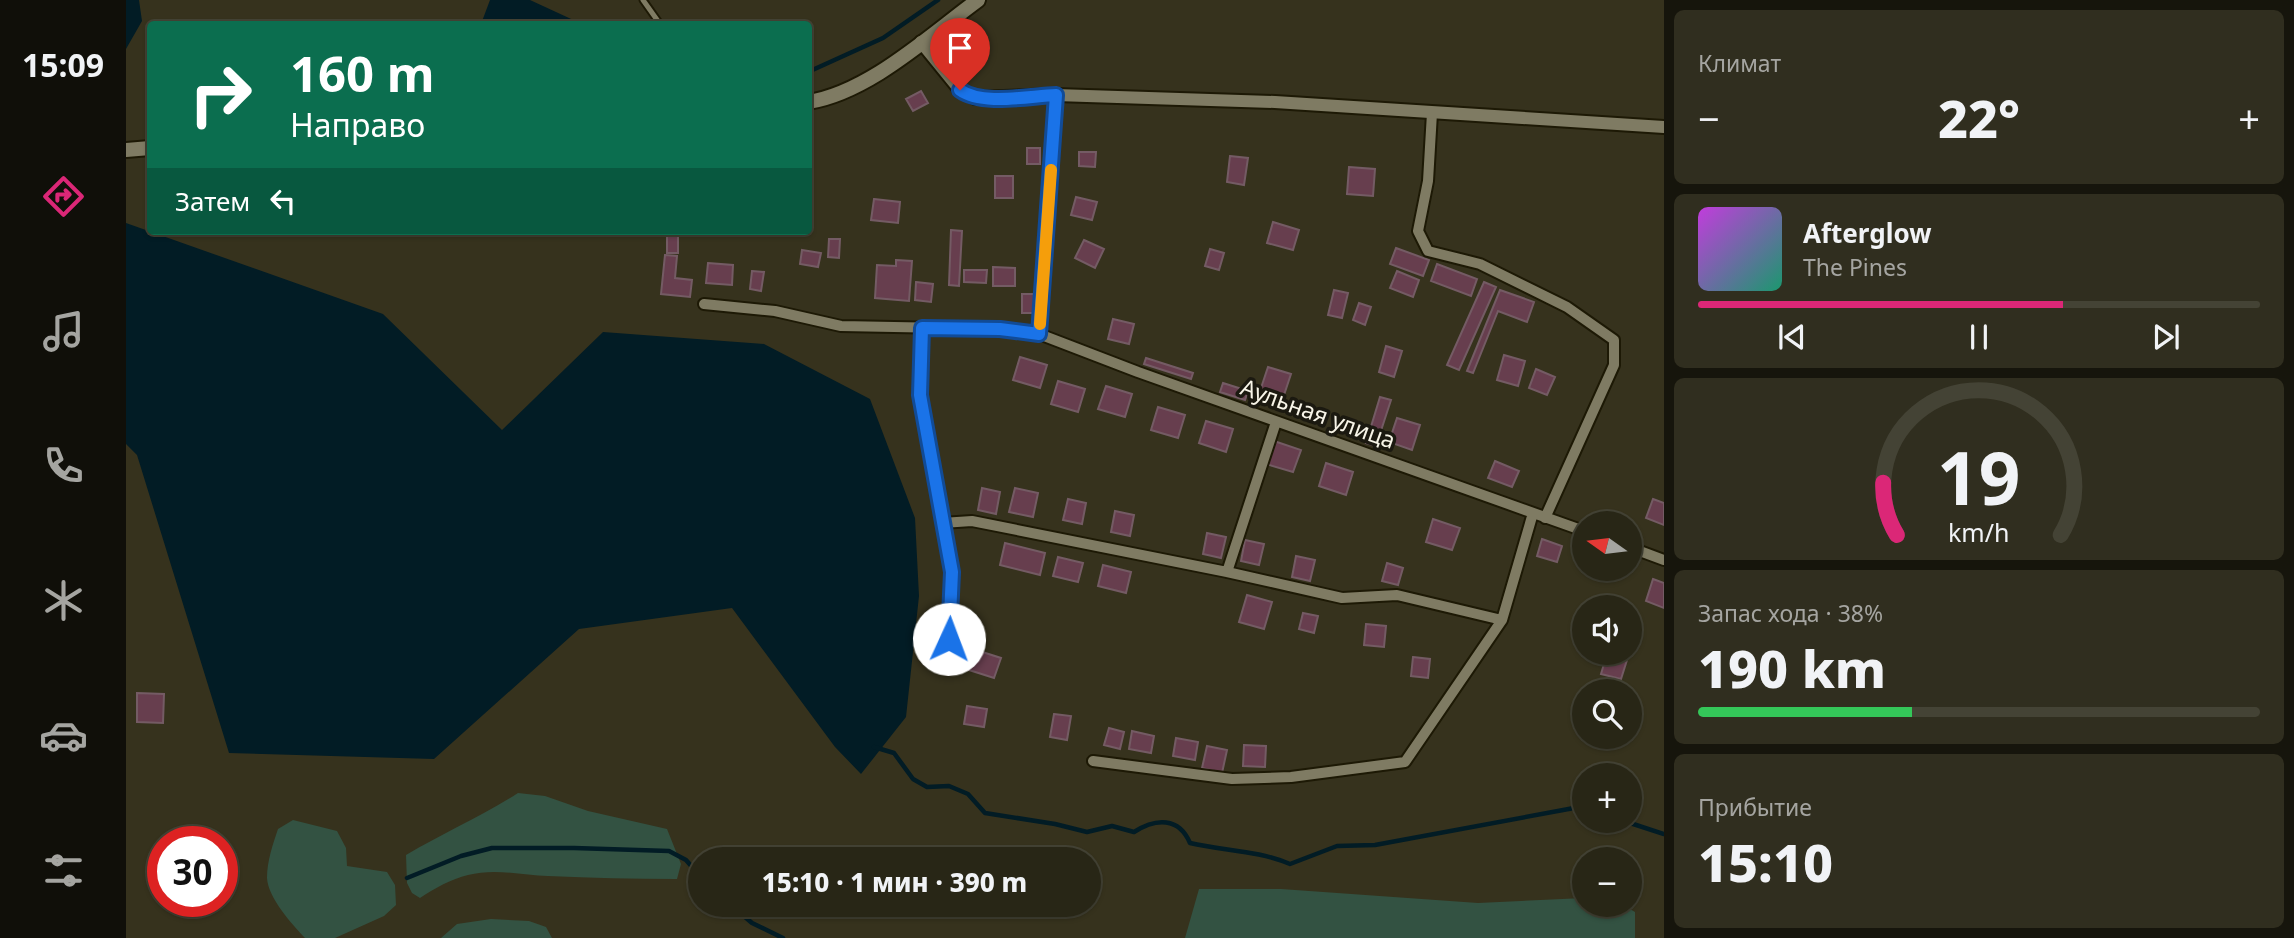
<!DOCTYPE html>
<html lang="ru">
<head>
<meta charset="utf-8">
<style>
	:root { --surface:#282616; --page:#302e1f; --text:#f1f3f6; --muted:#a5a5a1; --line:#444335; --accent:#db2777 }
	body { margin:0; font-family:"Noto Sans",sans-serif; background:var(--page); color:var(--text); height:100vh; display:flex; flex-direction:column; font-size:26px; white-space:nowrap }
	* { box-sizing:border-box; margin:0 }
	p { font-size:23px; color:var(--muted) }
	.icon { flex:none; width:38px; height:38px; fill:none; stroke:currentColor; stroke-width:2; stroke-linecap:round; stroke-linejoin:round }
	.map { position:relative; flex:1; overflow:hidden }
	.sheet { display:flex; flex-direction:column; gap:10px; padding:10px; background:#16150c; width:630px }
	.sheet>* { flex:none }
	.banner { position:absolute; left:21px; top:21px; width:665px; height:214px; border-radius:7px; box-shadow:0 2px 5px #0004,0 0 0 2px var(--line); background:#0b6e4f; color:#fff; overflow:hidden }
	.needle { width:46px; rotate:284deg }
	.fabs { position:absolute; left:1446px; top:511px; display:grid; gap:14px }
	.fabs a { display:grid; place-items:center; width:70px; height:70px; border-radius:50%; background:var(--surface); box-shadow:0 2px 5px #0004,0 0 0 2px var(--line); font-size:35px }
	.speed { position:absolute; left:21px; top:826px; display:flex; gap:14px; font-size:35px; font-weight:700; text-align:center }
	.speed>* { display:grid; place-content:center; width:91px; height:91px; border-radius:50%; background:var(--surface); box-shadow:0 2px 5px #0004,0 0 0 2px var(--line); line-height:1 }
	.speed .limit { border:10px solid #d22; background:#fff; color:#111 }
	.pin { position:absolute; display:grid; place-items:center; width:60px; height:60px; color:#fff; margin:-72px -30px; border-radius:50% 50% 50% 0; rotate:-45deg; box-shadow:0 0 7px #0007 }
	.pin .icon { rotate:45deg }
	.me { position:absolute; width:77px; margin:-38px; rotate:2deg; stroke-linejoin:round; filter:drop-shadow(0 0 5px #0008) }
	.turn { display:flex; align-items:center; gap:24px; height:147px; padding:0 28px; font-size:32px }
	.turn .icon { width:91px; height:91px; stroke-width:2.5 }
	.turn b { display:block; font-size:49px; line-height:60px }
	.then { display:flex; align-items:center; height:66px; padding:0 28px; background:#0003; gap:14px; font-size:26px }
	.big { font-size:52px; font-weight:800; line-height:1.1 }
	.sheet .card { flex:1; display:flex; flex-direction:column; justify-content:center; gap:10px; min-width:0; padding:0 24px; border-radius:10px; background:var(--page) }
	.sheet .dial { align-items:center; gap:0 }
	.dial svg { height:182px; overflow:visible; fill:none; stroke:var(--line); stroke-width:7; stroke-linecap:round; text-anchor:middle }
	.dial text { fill:var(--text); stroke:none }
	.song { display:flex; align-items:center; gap:21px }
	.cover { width:84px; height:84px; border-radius:10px; background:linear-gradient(135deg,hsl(290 70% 55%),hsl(160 70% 35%)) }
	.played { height:7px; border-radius:4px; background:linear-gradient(90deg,var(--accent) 65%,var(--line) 65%) }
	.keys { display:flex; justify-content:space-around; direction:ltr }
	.heat { display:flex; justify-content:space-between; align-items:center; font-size:38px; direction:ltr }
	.charge { height:10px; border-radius:5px; background:linear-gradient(90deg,#34c759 38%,var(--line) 0) }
	.trip { position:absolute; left:562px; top:847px; width:413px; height:70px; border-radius:35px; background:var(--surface); box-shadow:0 2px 5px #0004,0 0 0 2px var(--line); font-weight:800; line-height:70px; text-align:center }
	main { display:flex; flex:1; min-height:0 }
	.menu { display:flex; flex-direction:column; width:126px; justify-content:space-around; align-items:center; background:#100f09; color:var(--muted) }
	.menu .icon { width:49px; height:49px }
	.menu .on { color:var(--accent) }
	.menu b { font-size:32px; color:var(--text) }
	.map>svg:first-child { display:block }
	.green { fill:#335242 }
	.water { fill:#021c25 }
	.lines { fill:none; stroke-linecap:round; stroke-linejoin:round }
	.stream { stroke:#021c25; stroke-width:4.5 }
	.building { fill:#673e4e; stroke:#745b64; stroke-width:2 }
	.service-casing { stroke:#1d1905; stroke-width:9 }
	.minor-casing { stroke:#1d1905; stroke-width:14 }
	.tertiary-casing { stroke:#1d1905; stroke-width:16 }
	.secondary-casing { stroke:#1d1905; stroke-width:18 }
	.service { stroke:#7f7b63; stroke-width:5 }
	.minor { stroke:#7f7b63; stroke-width:10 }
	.tertiary { stroke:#7f7b63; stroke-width:12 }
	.secondary { stroke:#7f7b63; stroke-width:14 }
	.route-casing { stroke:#114b97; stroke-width:18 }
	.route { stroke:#1a73e8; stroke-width:12 }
	.slow { stroke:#f59e0b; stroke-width:12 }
	.labels { text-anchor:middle; stroke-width:7; stroke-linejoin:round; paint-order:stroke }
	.street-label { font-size:23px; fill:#f8f5e8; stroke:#1b1910 }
</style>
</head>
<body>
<main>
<nav class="menu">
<b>15:09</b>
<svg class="icon on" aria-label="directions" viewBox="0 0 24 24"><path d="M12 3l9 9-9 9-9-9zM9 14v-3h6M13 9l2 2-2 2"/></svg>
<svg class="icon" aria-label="music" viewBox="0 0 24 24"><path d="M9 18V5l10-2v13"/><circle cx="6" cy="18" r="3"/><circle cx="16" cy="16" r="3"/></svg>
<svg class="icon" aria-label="phone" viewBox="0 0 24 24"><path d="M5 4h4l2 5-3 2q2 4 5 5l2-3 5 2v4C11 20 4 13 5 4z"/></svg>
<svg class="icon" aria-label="climate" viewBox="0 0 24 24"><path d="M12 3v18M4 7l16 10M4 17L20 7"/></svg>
<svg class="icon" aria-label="car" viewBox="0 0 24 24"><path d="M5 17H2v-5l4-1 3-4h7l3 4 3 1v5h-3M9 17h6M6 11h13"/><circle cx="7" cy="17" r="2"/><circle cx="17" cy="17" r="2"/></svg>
<svg class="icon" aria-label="filters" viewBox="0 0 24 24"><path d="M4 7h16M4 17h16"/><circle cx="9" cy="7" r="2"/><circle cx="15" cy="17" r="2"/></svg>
</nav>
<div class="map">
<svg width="1538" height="938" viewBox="0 0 1538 938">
	<rect width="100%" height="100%" fill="#36321d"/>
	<!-- green -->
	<path class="green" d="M 392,793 L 419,796 L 462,811 L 541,829 L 555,864 L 551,879 C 508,879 465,878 422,876 C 396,875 368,868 342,875 C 325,879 309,888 294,898 L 286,893 L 281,883 L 280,855 C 317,833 356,816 392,793 Z
		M 167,820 L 211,831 L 220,848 L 221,866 L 261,872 L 269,885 L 270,905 L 258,916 L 209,938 L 179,938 C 166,924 142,898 141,878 C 141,861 147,844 152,829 Z
		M 1073,889 L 1155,889 L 1352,903 L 1458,898 L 1458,905 L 1497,905 L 1509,912 L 1509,938 L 1059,938 Z
		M 365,919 L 403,921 L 420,927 L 426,938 L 315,938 L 331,924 Z"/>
	<!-- water -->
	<path class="water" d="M 0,0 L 13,0 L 16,21 L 0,49 Z
		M 364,0 L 404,0 L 456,24 L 355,24 Z
		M 0,223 L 257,314 L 376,430 L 477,332 L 638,344 L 744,399 L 789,518 L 793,596 L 780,717 L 735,774 L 709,747 L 606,608 L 453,629 L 308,759 L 103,753 L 11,455 L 0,444 Z"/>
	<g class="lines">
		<!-- stream -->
		<path class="stream" d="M 682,72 L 757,38 L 812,0
			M 748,747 L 768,753 L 787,779 L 801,787 L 823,786 L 842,794 L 859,813 L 929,824 L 961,832 L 986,826 L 1008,832 C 1030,818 1053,817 1064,843 C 1098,851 1131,850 1164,864 L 1211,846 L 1249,845 L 1448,808 L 1458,810
			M 1498,821 L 1538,834
			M 281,878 L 335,856 L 366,848 L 448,848 L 543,851 L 560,860 L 574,876
			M 605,905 L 626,923 L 657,938"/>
	</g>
	<!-- building -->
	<path class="building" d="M 795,91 L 802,103 L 787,111 L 780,99 Z
		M 901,148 L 914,148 L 914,164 L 901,164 Z
		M 953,152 L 970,152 L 969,167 L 953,166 Z
		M 1104,156 L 1122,158 L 1118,185 L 1101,182 Z
		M 1223,167 L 1249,169 L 1247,196 L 1221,194 Z
		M 869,176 L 887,176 L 887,198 L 869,198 Z
		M 950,197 L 971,202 L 966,220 L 945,215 Z
		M 748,199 L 774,202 L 772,223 L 745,220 Z
		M 1147,222 L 1173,230 L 1167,250 L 1141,243 Z
		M 825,230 L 836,231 L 833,286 L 823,285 Z
		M 541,231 L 552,231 L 552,253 L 541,253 Z
		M 703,239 L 714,239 L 713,258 L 702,257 Z
		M 958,240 L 978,249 L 969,268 L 949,258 Z
		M 1270,248 L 1303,260 L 1297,276 L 1264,264 Z
		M 1084,249 L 1098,253 L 1093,270 L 1079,266 Z
		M 676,250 L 695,253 L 692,267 L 674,264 Z
		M 539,255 L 551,256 L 549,278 L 566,280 L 564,297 L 535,294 Z
		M 770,260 L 786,261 L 783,301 L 749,298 L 751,265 L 770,266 Z
		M 582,263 L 607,265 L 606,285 L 580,283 Z
		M 1311,264 L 1351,279 L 1345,296 L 1305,281 Z
		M 867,267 L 889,268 L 889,286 L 867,286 Z
		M 838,270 L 861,270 L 860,283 L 838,282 Z
		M 626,271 L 638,272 L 635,291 L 624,289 Z
		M 1271,271 L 1293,280 L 1287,297 L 1264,288 Z
		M 790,282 L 807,284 L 805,302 L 789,300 Z
		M 1358,282 L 1370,287 L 1333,370 L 1321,365 Z
		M 1208,290 L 1222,293 L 1216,318 L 1202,315 Z
		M 1374,290 L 1408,302 L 1401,322 L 1372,311 L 1347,373 L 1341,371 Z
		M 896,294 L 909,294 L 909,313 L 896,313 Z
		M 1233,303 L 1245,307 L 1239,325 L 1227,320 Z
		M 987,319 L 1008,324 L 1003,344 L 982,339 Z
		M 1260,346 L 1276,351 L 1268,377 L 1253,372 Z
		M 1378,355 L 1399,361 L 1392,386 L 1371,380 Z
		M 894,357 L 921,365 L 914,388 L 887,380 Z
		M 1020,358 L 1067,373 L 1065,379 L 1018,364 Z
		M 1142,367 L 1165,374 L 1157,398 L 1134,391 Z
		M 1410,369 L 1429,377 L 1421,395 L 1403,388 Z
		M 932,381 L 959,389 L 952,412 L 925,404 Z
		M 1097,383 L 1122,391 L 1119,400 L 1094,392 Z
		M 980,386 L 1006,394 L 999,417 L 972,409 Z
		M 1254,397 L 1265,400 L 1250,446 L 1240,443 Z
		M 1032,407 L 1059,415 L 1052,438 L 1025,430 Z
		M 1271,418 L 1294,425 L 1286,450 L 1263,442 Z
		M 1080,421 L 1107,429 L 1100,452 L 1073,443 Z
		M 1148,441 L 1175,450 L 1167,472 L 1140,464 Z
		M 1369,461 L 1393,471 L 1386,487 L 1362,478 Z
		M 1200,463 L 1227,472 L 1220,495 L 1193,486 Z
		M 856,488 L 874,492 L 870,514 L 852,510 Z
		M 889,488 L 912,493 L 907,517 L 883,512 Z
		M 942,499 L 960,503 L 956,524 L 937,520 Z
		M 1527,499 L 1538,503 L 1538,525 L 1520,518 Z
		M 989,511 L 1008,515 L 1004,536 L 985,532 Z
		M 1307,519 L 1334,528 L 1326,550 L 1300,542 Z
		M 1081,533 L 1100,537 L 1095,558 L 1077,554 Z
		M 1416,539 L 1436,546 L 1431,562 L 1411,556 Z
		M 1119,540 L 1138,544 L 1133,565 L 1115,561 Z
		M 879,543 L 919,553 L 914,575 L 874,565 Z
		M 1170,556 L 1189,560 L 1184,581 L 1166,577 Z
		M 932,557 L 957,563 L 952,582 L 927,576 Z
		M 1261,563 L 1277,568 L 1272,585 L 1256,581 Z
		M 977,565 L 1005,572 L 1000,593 L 972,586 Z
		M 1527,579 L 1538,583 L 1538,608 L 1520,601 Z
		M 1121,595 L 1146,602 L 1138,629 L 1113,622 Z
		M 1177,613 L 1192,616 L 1188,633 L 1173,629 Z
		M 1240,624 L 1260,626 L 1258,647 L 1238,645 Z
		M 847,649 L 875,658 L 868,678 L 840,669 Z
		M 1481,654 L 1501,660 L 1495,679 L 1475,674 Z
		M 1287,657 L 1304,659 L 1302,678 L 1285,676 Z
		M 11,693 L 38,694 L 37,723 L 11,722 Z
		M 841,706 L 861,709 L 858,727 L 838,724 Z
		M 928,714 L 945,716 L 941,740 L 924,737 Z
		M 983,728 L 998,732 L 994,749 L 978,745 Z
		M 1006,731 L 1028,736 L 1025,753 L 1003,749 Z
		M 1050,738 L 1072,742 L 1069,760 L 1047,756 Z
		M 1118,745 L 1140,746 L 1139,767 L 1117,766 Z
		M 1081,746 L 1101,750 L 1096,773 L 1076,768 Z"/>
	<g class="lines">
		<defs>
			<path id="service" d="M 517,0 L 534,24"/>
			<path id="minor" d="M 1306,113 L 1302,181 L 1292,231 L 1302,251 L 1354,264 L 1441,307 L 1488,340 L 1488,365 L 1419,518
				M 578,304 L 649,311 L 715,326 L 874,329 L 913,334 L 930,95
				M 796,328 L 794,395 L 826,572 L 823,639
				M 913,334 L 1012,372 L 1458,531
				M 816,523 L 846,521 L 1101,572 L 1216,598 L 1271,595 L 1376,620 L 1407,513
				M 1503,547 L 1538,560
				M 1101,572 L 1150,422
				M 967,761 L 1106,779 L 1165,777 L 1279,762 L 1376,620"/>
			<path id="tertiary" d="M 795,42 L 834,90 L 849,98 L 930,95 L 1149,102 L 1538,127"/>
			<path id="secondary" d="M 682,102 C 742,93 803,36 852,0
				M 0,150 L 24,148"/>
		</defs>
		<!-- service casing -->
		<use href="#service" class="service-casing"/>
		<!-- minor casing -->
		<use href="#minor" class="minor-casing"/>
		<!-- tertiary casing -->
		<use href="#tertiary" class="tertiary-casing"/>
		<!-- secondary casing -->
		<use href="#secondary" class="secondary-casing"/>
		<!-- service -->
		<use href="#service" class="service"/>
		<!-- minor -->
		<use href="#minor" class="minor"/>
		<!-- tertiary -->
		<use href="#tertiary" class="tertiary"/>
		<!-- secondary -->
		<use href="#secondary" class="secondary"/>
	</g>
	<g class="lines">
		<defs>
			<path id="route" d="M 823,639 L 826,572 L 794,395 L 796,328 L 874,329 L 913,334 L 930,95 C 903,96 856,106 834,90"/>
		</defs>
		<!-- route casing -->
		<use href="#route" class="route-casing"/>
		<!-- route -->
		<use href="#route" class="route"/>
		<!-- slow -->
		<path class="slow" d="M 914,324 L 925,170"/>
	</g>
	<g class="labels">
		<!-- street labels -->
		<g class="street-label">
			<text transform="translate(1192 414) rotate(20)" y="8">Аульная улица</text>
		</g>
	</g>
</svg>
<div class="fabs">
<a><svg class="needle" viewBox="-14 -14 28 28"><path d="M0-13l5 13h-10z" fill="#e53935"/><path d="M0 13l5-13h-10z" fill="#a5a5a1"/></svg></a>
<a><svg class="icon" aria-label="sound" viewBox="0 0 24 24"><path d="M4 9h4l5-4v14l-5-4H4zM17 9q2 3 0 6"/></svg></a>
<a><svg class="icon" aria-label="search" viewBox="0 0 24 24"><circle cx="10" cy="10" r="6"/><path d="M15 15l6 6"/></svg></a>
<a>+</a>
<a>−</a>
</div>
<div class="speed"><div class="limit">30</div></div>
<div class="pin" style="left:834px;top:90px;background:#d93025"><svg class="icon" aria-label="arrive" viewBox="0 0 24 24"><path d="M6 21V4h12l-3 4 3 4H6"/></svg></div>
<svg class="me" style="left:823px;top:639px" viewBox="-20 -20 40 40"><circle r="19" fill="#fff"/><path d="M0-13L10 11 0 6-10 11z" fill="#1a73e8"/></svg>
<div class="trip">15:10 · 1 мин · 390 m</div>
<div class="banner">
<div class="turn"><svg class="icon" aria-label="right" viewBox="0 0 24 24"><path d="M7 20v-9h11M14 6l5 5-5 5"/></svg><div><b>160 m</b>Направо</div></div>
<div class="then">Затем<svg class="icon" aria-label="left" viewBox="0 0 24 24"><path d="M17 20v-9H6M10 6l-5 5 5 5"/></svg></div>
</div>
</div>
<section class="sheet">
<div class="card"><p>Климат</p>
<div class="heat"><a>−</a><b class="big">22°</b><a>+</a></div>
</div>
<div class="card">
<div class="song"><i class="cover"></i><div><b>Afterglow</b><p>The Pines</p></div></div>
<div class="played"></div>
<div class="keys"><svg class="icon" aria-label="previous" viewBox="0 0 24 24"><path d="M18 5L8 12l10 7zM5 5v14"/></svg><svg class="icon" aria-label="pause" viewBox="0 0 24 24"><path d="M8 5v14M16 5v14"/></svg><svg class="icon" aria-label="next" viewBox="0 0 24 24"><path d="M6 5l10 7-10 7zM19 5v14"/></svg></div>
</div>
<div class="card dial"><svg viewBox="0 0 100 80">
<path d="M14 69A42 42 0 1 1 86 69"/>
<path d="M14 69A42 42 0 0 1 8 46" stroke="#db2777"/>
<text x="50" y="56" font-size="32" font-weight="700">19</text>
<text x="50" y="72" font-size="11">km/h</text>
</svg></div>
<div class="card"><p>Запас хода · 38%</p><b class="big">190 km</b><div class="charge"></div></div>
<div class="card"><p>Прибытие</p><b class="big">15:10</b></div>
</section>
</main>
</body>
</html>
